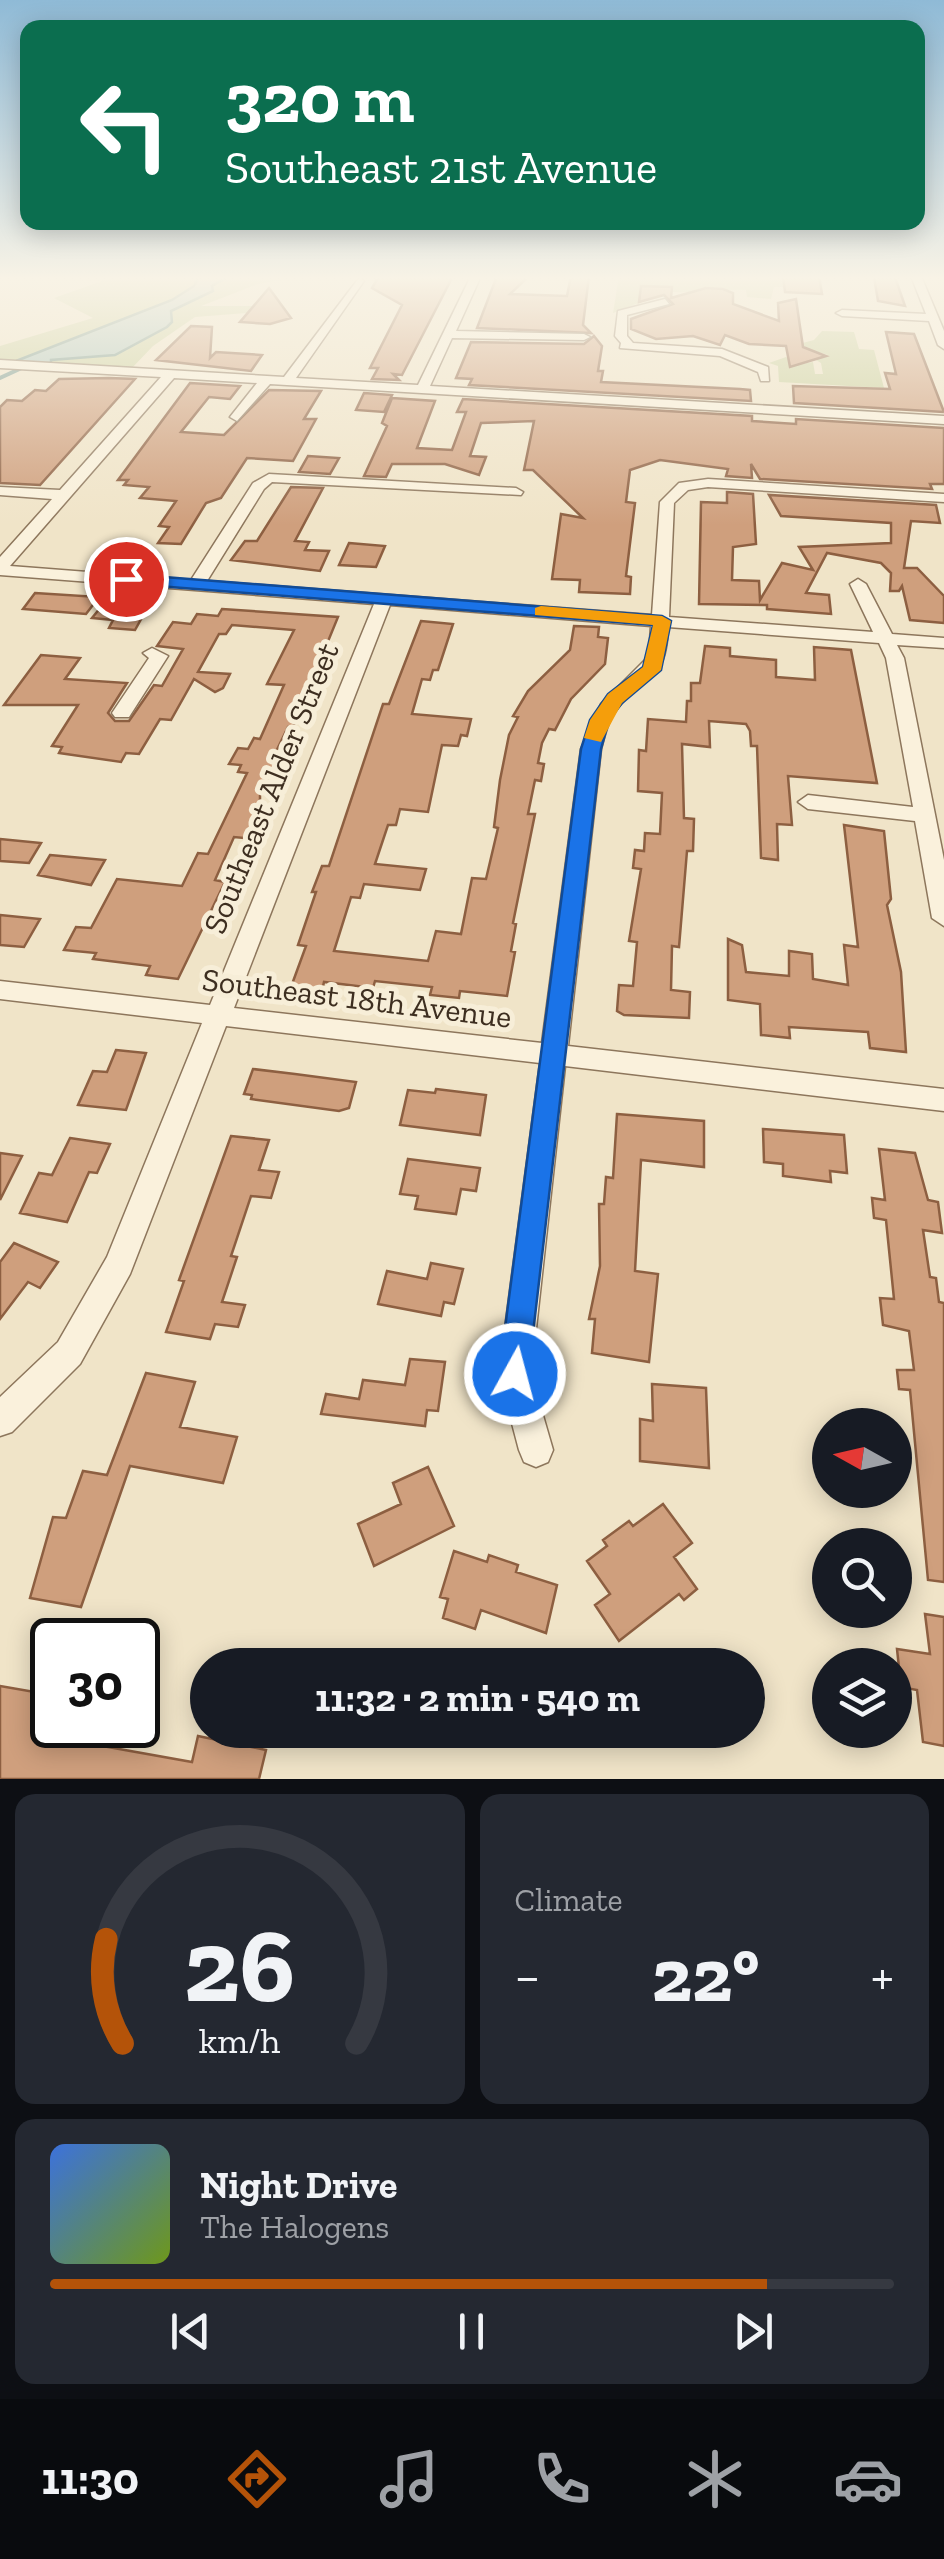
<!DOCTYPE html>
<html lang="en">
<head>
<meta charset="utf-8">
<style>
	:root { --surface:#171b24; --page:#242831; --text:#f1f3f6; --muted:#9ea1a6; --line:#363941; --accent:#b45309 }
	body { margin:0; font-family:"Zilla Slab",serif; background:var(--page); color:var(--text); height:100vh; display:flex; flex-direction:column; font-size:38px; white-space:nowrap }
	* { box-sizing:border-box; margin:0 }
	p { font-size:32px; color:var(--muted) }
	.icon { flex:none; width:55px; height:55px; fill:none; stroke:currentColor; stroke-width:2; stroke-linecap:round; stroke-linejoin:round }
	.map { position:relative; height:1779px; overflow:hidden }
	.details { display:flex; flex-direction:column; gap:15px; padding:15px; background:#0d0f14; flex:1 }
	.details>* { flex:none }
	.hud { position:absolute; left:20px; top:20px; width:905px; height:210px; border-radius:20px; box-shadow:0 5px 25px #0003; background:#0b6e4f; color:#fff; overflow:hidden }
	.needle { width:65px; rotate:278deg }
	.controls { position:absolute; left:812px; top:1408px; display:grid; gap:20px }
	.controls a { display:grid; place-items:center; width:100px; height:100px; border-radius:50%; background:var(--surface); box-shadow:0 5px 25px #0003; font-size:50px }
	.speed { position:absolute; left:30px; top:1618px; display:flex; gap:20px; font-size:50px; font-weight:700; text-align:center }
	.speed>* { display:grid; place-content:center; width:130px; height:130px; border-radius:50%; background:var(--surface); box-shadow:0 5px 25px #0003; line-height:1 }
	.speed .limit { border:5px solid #111; border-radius:15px; background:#fff; color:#111 }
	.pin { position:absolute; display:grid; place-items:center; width:85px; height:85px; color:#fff; margin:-42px; border:5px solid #fff; border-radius:50%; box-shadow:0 2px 10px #0007 }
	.me { position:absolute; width:110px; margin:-55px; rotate:7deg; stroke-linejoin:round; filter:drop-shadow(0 0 8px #0008) }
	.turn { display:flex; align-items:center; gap:35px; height:210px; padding:0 40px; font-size:45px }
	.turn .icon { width:130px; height:130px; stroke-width:2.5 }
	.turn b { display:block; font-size:70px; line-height:85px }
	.big { font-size:75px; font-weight:700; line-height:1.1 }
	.details .widget { flex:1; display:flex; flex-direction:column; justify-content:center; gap:15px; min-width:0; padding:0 35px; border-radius:20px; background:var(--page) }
	.details .dial { align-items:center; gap:0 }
	.dial svg { height:260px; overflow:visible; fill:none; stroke:var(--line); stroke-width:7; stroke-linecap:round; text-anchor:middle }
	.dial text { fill:var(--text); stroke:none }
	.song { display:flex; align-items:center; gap:30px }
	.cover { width:120px; height:120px; border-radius:15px; background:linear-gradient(135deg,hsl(220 70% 55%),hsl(80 70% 35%)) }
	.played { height:10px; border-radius:5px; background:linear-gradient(90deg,var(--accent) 85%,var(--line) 85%) }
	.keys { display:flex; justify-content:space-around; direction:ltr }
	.heat { display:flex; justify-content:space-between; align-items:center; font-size:55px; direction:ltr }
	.details .tiles { flex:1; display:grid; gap:15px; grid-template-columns:1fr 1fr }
	.widget:last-child { grid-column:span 2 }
	.trip { position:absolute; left:190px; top:1648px; width:575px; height:100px; border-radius:50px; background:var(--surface); box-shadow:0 5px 25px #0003; font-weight:700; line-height:100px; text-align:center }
	.tabs { display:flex; height:160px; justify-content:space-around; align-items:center; background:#090b0e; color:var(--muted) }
	.tabs .icon { width:70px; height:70px }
	.tabs .active { color:var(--accent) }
	.tabs b { font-size:45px; color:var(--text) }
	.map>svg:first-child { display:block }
	.green { fill:#c9cf9b }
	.water { fill:#a9c4bc; stroke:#6f938a; stroke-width:2.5 }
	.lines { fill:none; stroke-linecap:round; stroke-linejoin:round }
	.stream { stroke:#6f938a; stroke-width:4 }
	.building { fill:#cf9f7d; stroke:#8d5f41; stroke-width:2.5 }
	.minor-casing { stroke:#8d765c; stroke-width:3 }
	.minor { fill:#faf1dc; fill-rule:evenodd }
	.route { fill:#1a73e8; stroke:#114b97; stroke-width:2.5 }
	.slow { fill:#f59e0b }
	.labels { text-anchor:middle; stroke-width:10; stroke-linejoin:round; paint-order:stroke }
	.street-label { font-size:32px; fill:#3d2e20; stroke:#f7eed8 }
</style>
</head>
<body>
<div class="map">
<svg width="944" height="1779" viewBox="0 0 944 1779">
	<rect width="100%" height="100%" fill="#f0e4c8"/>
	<!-- green -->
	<path class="green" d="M 116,276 L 199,276 L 194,285 L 172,300 L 16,361 L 0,360 L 0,346 L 93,318 L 54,298 Z
		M 228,276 L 302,276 L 258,284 L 201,306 L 276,306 L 272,311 L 195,317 L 153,346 L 131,369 L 51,365 L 51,360 L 115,355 L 170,311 L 212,291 L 212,286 Z
		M 619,276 L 783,276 L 784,287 L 774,287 L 771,299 L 747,297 L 746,290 C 721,289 697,293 672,292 L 671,287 L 641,292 L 641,302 L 613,313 Z
		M 822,331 L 854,332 L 859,349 L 874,350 L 884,388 L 779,382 L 778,366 L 769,363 L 786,357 L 801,364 L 813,362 L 815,374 L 823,374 L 821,363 L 816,360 L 828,355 L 795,345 L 814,340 Z"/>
	<!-- water -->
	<path class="water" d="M 199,276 L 229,276 L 212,286 L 213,291 L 171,311 L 172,322 L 167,327 L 115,355 L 51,360 L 51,365 L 16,361 L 172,300 L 194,286 Z"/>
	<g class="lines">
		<!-- stream -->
		<path class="stream" d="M 0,378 L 26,366"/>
	</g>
	<!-- building -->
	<path class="building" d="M 379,276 L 453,276 L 402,375 L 393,374 L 399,380 L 372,379 L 378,368 L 370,368 L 402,305 L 372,288 Z
		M 497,276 L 529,276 L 510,294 L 567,296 L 571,276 L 589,276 L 583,325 L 591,333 L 477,328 Z
		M 783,276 L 819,276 L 822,294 L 785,292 Z
		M 874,277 L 895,277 L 905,306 L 878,301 Z
		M 641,286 L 672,287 L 671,298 L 706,288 L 723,289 L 733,293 L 733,304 L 779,321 L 778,303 L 796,299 L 803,347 L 826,356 L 790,367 L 786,346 L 749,344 L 725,335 L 720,345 L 693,336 L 656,339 L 631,329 L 631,319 L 673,304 L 664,295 L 639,302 Z
		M 269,288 L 291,318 L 270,324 L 240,322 Z
		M 191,326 L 212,327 L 210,358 L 216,352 L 262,355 L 251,371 L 156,360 Z
		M 886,332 L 914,334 L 944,412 L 794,403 L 793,386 L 890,389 L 885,373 L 896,374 Z
		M 594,336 L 602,346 L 598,371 L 603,371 L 601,382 L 740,389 L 750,390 L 751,401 L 469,385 L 472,379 L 456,378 L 471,342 L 584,344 Z
		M 109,378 L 135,379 L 40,485 L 0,483 L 0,407 L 7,400 L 22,401 L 35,390 L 46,391 L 59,379 Z
		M 190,383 L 240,386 L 230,399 L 209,397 L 181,432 L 224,435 L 269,390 L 321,391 L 304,419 L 316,419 L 293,461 L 247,458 L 221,498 L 206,503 L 181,544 L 158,543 L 169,527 L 159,526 L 176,501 L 140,498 L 149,487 L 124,485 L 128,480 L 118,480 Z
		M 364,393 L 392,395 L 384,412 L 356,410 Z
		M 392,398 L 435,401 L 417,448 L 452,450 L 466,412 L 457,412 L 463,399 L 752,416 L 752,421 L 796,424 L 796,419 L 944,428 L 944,484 L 930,484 L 932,489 L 760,479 L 751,464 L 752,478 L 726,476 L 728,469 L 660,460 L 630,470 L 626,502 L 635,503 L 626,576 L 631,577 L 630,594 L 579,592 L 580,580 L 552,579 L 561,514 L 583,518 L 533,470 L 524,470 L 534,421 L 481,423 L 470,456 L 486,457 L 479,475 L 445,464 L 392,464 L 386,477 L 364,476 L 387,426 L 382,423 Z
		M 308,456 L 339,458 L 330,474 L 299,472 Z
		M 291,487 L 323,488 L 295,541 L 309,542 L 305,550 L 329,551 L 320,571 L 231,560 L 245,541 L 257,541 Z
		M 727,492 L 753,494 L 756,544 L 733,547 L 732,580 L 759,581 L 760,600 L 782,563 L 813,570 L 799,547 L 891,543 L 891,523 L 781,516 L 769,495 L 936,505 L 940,523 L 911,521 L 904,568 L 917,568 L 944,596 L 944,623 L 910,620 L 902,586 L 899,591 L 890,591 L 891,573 L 881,563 L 827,553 L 806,593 L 829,595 L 831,614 L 767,609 L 767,605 L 699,604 L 701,502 L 727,503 Z
		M 349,543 L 385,546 L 376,567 L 339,565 Z
		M 35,593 L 99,597 L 86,614 L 23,609 Z
		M 105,602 L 129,604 L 149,605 L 135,630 L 109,628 L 113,620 L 92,618 Z
		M 222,609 L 338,617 L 293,727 L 288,727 L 271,762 L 276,762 L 260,795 L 260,809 L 252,828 L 244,838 L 234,837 L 215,880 L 225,882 L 178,979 L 146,975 L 150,966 L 93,959 L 96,953 L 64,950 L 76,927 L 91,928 L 117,879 L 182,886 L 198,853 L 208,854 L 247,773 L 238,772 L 241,765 L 229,764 L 238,748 L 248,749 L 254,738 L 260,739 L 284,685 L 267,684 L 294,630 L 232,625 L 226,634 L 219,634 L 198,672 L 230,674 L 223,688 L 215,692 L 194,679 L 171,720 L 160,719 L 139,754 L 126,753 L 121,762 L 59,753 L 62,747 L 52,746 L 78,705 L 4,705 L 41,655 L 80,658 L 65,679 L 127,683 L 108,713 L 115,721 L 129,721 L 154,685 L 162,686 L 183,649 L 157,646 L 173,622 L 191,624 L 197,614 L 218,616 Z
		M 421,621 L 453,624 L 438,670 L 433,670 L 430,680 L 422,679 L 412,714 L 471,719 L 467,736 L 461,735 L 458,746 L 442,745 L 428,812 L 400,809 L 396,825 L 388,825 L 375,864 L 426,869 L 420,890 L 364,884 L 360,898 L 351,897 L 334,951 L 428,961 L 436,931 L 461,934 L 472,878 L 486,879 L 498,828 L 494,827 L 500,780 L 509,735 L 518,717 L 513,716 L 528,691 L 570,650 L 574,626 L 599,627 L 598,637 L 608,638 L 605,664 L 571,699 L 555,730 L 549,729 L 542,743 L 538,763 L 544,764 L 541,781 L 535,780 L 528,814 L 535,814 L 513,923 L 516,924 L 511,951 L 515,952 L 507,996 L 460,991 L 459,998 L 430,995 L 432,987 L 375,981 L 373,988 L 324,982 L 322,991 L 291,987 L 306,946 L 298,945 L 316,892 L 312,892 L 322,866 L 329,866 L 383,704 L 389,704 Z
		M 705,646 L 730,648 L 730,656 L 776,660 L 776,677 L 815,680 L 814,647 L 851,650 L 877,783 L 788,776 L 792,825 L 777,824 L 778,860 L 761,858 L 757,746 L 751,746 L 750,731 L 746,724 L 709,721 L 710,747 L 682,744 L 684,818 L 694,819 L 693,851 L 687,851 L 679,947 L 672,946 L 671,990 L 690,992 L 689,1018 L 624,1015 L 617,1011 L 619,985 L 633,986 L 637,942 L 629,941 L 641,869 L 633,868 L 635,850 L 644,851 L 645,833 L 660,834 L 662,793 L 638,791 L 639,750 L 646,751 L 648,719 L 686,722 L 687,701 L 691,701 L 691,683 L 700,683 Z
		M 844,825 L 884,831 L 891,899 L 887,905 L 901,972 L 906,1052 L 870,1048 L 868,1032 L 789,1027 L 790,1038 L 761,1035 L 760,1004 L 728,1000 L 728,939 L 742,945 L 746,972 L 789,976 L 789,951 L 812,954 L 813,979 L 848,985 L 844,945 L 858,947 Z
		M 0,839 L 41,843 L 29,863 L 0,861 Z
		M 50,855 L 105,860 L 91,885 L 38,875 Z
		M 0,915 L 40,919 L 24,947 L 0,945 Z
		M 116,1050 L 146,1053 L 126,1110 L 78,1105 L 93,1071 L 107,1072 Z
		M 253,1069 L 295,1074 L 356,1082 L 349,1108 L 339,1111 L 251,1099 L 252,1095 L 244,1094 Z
		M 436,1089 L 486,1095 L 480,1135 L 400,1125 L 408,1090 L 435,1093 Z
		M 617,1114 L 704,1121 L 704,1167 L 641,1160 L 635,1271 L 658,1274 L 649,1362 L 592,1353 L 595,1319 L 589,1319 L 600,1266 L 599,1204 L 604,1204 L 606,1177 L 613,1178 Z
		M 763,1129 L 844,1135 L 847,1173 L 830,1171 L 831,1182 L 783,1176 L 783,1164 L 764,1162 Z
		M 231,1136 L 269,1140 L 259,1170 L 279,1172 L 271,1198 L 251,1196 L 231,1256 L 237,1257 L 222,1302 L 245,1305 L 238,1327 L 215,1324 L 210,1339 L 166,1332 L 184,1281 L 179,1280 Z
		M 70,1138 L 110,1144 L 97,1173 L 89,1172 L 67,1222 L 20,1213 L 39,1173 L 52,1175 Z
		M 879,1149 L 915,1153 L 928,1200 L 938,1202 L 942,1233 L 923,1230 L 930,1277 L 936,1278 L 939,1302 L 944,1303 L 944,1582 L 928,1580 L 910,1390 L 899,1389 L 897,1370 L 914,1370 L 909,1331 L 883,1325 L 880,1298 L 894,1299 L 886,1220 L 874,1218 L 872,1198 L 885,1200 Z
		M 0,1153 L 22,1156 L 0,1200 Z
		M 408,1159 L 480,1168 L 476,1191 L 461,1189 L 456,1214 L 415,1209 L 418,1196 L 400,1194 Z
		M 14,1243 L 58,1262 L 40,1288 L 28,1282 L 0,1319 L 0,1262 Z
		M 431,1263 L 463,1269 L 454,1304 L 444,1302 L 441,1316 L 378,1304 L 387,1271 L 427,1279 Z
		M 410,1359 L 445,1362 L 438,1411 L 427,1410 L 425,1426 L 321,1414 L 326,1394 L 359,1399 L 363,1380 L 405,1385 Z
		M 146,1373 L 195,1382 L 180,1427 L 237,1437 L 223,1483 L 130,1466 L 81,1607 L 30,1598 L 53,1517 L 66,1518 L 83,1471 L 107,1475 Z
		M 652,1384 L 706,1388 L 709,1468 L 640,1461 L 640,1419 L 653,1421 Z
		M 428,1467 L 454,1526 L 374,1566 L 358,1524 L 401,1504 L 393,1483 Z
		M 663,1504 L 692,1543 L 674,1557 L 697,1589 L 684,1600 L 679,1594 L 619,1641 L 595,1605 L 610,1594 L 587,1561 L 607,1546 L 603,1540 L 629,1521 L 633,1526 Z
		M 454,1551 L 487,1562 L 489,1555 L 518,1565 L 516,1572 L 557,1585 L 546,1633 L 481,1610 L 475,1629 L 443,1618 L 448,1599 L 440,1597 Z
		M 925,1614 L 944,1617 L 944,1746 L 923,1742 L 917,1690 L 901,1687 L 897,1649 L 930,1654 Z
		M 0,1686 L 52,1695 L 52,1725 L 74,1725 L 69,1740 L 192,1762 L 198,1736 L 266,1750 L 259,1779 L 0,1779 Z"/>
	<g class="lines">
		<defs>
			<path id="minor" d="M 471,276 L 481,276 L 456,331 L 584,334 L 590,337 L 584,340 L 452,338 L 430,386 L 944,416 L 944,424 L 270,384 L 237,421 L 230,417 L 257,383 L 174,378 L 10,566 L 191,580 L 253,483 L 269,474 L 516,488 L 523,492 L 521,495 L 272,482 L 264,489 L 207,581 L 652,615 L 660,502 L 679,483 L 708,479 L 944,494 L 944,502 L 708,487 L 688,490 L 674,503 L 669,617 L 873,632 L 850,584 L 858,579 L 866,584 L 892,634 L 944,638 L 944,648 L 897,645 L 904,658 L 944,860 L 944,926 L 932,918 L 915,821 L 808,809 L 798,802 L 808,795 L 913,807 L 886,658 L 879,643 L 668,627 C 666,680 650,670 620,705 C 609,717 605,734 601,749 L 568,1046 L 944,1089 L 944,1111 L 565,1066 L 531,1374 L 553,1450 L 548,1462 L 536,1467 L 524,1462 L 519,1450 L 499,1374 L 540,1063 L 226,1026 L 130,1274 L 80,1364 L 12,1432 L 0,1436 L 0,1397 L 58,1342 L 107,1257 L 202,1023 L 0,999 L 0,981 L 210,1005 L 374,604 L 0,575 L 0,557 L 52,499 L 0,495 L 0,487 L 60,490 L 161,377 L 0,368 L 0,360 L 284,377 L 359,278 L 364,281 L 296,378 L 418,385 ZM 390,605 L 651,626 L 649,656 L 601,704 L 581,749 L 542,1043 L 234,1008 Z
				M 911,276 L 921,276 L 944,331 L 944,349 L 938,345 L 929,321 L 842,316 L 836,313 L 842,310 L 926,314 Z
				M 665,299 L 669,304 L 627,315 L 627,336 L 633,343 L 722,349 L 768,367 L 769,381 L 761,381 L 758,372 L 720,356 L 620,348 L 621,343 L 615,336 L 618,311 Z
				M 152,648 L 168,656 L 129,717 L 115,717 L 112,713 L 149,658 L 143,653 Z"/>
		</defs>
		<!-- minor casing -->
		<use href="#minor" class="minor-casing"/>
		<!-- minor -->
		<use href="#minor" class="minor"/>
	</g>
	<!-- sky -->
	<linearGradient id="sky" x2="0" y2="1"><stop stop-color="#8fbad6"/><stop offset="0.53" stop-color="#f8f3e6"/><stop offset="1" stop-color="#f8f3e6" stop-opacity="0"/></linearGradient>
	<rect width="944" height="525" fill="url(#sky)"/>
	<!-- route -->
	<path class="route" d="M 126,574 L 662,616 L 671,621 L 661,670 L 622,703 L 609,720 L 601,749 L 527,1385 L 515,1390 L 504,1385 L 499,1374 L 581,749 L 590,720 L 608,694 L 643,667 L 653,625 L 120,583 L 120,575 Z"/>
	<!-- slow -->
	<path class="slow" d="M 541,606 L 662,616 L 671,621 L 661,670 L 622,703 L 601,742 L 584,738 L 590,720 L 608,694 L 643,667 L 653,625 L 535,615 L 535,608 Z"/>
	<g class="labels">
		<!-- street labels -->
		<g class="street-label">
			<text transform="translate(271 788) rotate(-68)" y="11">Southeast Alder Street</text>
			<text transform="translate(357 998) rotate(7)" y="11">Southeast 18th Avenue</text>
		</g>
	</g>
</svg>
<div class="controls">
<a><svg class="needle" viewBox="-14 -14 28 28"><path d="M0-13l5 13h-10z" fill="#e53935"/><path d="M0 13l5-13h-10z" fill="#9ea1a6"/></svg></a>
<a><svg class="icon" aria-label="search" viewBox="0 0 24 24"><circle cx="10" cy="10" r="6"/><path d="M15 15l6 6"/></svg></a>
<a><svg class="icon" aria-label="layers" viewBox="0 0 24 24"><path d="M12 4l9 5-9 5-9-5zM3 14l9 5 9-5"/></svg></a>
</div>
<div class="speed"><div class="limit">30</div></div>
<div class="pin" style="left:126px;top:579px;background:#d93025"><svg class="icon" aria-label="arrive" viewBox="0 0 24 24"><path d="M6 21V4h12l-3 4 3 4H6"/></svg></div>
<svg class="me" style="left:515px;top:1374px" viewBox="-20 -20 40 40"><circle r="17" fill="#1a73e8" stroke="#fff" stroke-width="3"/><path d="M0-11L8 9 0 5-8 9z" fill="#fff"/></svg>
<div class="trip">11:32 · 2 min · 540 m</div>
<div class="hud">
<div class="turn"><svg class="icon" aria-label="left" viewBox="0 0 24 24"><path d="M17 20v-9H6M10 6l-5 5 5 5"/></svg><div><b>320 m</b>Southeast 21st Avenue</div></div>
</div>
</div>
<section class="details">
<div class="tiles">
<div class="widget dial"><svg viewBox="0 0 100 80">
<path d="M14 69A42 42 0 1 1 86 69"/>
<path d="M14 69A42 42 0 0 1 9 37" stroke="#b45309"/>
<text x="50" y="56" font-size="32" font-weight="700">26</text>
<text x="50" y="72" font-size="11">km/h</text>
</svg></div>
<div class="widget"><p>Climate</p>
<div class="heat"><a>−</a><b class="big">22°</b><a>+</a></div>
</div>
<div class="widget">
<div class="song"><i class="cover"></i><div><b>Night Drive</b><p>The Halogens</p></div></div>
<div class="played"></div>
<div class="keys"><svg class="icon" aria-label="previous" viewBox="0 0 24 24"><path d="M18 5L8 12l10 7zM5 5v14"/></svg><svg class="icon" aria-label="pause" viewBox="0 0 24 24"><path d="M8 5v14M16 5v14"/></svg><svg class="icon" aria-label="next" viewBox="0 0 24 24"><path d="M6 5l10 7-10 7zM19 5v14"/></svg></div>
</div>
</div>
</section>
<nav class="tabs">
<b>11:30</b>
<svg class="icon active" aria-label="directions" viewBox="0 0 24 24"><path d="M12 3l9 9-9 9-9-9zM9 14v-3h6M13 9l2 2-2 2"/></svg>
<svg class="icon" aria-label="music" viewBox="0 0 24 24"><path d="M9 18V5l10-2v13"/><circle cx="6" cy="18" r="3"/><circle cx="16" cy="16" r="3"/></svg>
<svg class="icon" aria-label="phone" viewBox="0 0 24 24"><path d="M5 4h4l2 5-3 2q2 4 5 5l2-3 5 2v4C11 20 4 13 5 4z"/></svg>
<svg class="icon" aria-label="climate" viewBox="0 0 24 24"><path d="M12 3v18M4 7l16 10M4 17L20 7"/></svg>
<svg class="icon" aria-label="car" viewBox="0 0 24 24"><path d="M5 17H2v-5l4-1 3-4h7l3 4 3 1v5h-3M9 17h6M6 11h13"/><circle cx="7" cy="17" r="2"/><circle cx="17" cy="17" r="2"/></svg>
</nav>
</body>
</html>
